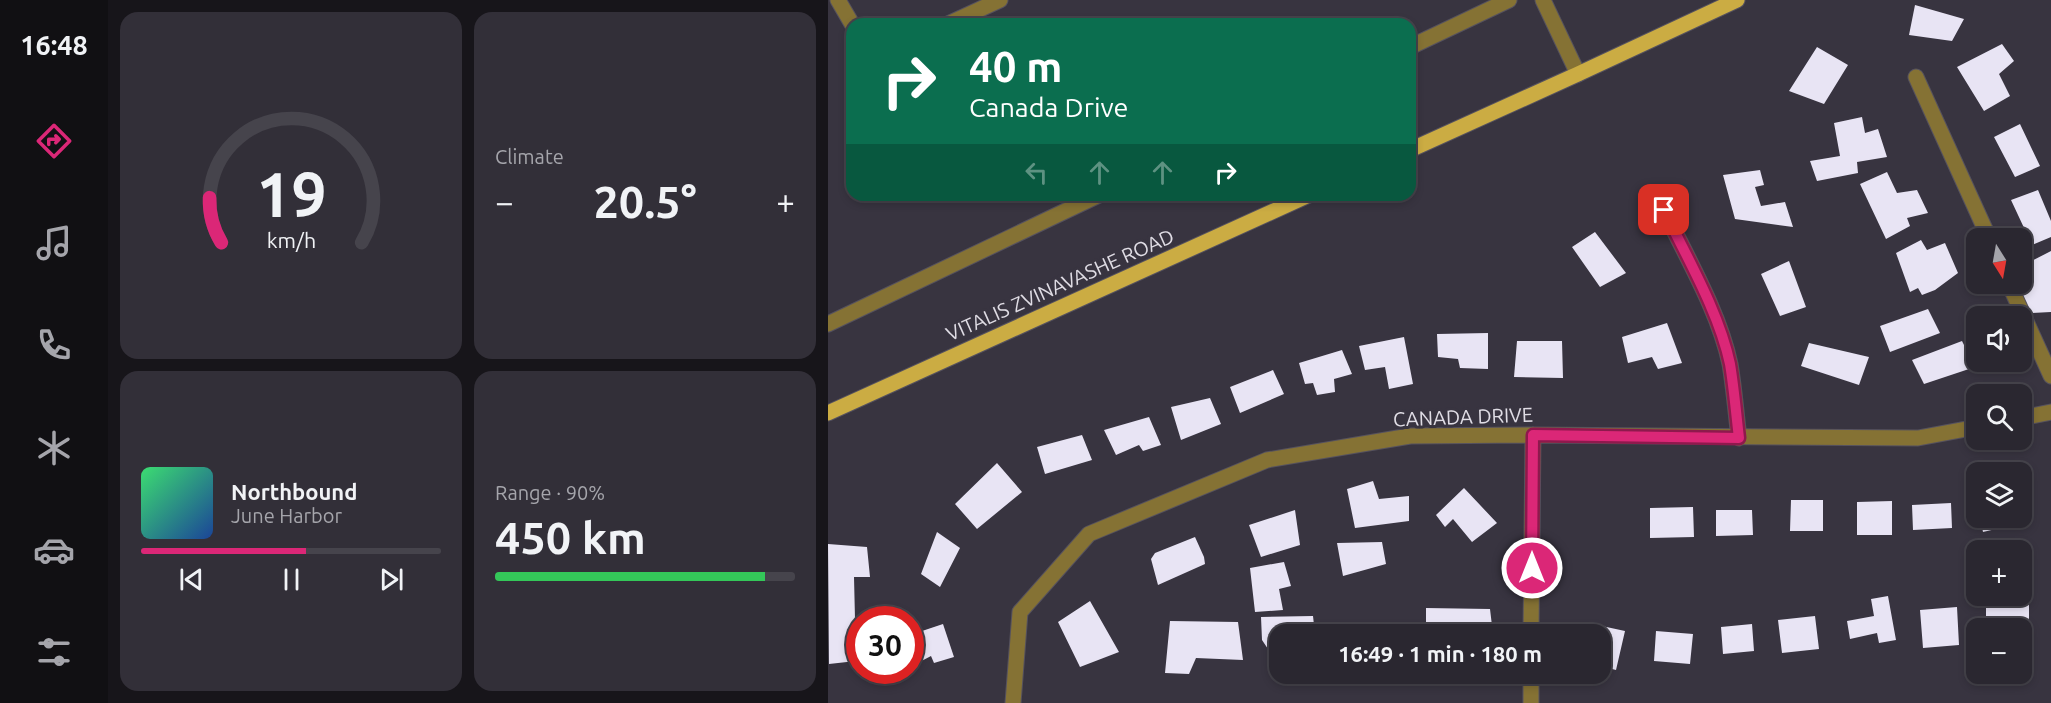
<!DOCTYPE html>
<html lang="en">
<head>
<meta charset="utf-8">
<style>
	:root { --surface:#2a2730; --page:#322f38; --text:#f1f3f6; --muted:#a5a5ab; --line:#46444c; --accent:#db2777 }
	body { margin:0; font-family:Ubuntu,sans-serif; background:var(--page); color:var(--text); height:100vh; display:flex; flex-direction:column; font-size:22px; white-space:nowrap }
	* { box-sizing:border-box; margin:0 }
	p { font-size:20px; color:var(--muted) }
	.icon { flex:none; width:33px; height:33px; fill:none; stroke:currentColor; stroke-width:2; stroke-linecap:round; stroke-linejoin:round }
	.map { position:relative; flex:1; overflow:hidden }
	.details { display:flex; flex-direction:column; gap:12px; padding:12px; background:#17151a; width:720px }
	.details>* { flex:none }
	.top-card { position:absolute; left:18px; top:18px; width:570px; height:183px; border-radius:18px; box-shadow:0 3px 9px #0003,0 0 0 2px var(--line); background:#0b6e4f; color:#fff; overflow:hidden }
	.needle { width:39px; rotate:169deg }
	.controls { position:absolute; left:1138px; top:228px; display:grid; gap:12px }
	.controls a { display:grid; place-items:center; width:66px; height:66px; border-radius:12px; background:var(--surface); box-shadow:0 3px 9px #0003,0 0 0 2px var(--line); font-size:30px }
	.speed { position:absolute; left:18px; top:606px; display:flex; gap:12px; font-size:30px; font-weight:700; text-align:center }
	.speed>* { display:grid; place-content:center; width:78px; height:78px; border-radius:50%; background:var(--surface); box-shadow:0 3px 9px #0003,0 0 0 2px var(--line); line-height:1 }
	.speed .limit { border:9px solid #d22; background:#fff; color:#111 }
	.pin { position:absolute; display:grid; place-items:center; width:51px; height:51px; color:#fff; margin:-26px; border-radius:12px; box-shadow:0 3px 9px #0006 }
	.me { position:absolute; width:66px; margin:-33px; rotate:0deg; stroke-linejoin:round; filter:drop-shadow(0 0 4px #0008) }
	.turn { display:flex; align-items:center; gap:21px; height:126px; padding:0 24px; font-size:27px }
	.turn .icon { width:78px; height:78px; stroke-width:2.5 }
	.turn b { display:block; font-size:42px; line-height:51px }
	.lanes { display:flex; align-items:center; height:57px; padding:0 24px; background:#0003; justify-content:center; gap:30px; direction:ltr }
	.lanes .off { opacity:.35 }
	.big { font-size:45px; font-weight:700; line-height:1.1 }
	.details .card { flex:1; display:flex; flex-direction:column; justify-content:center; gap:9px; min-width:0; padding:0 21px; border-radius:18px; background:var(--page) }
	.details .dial { align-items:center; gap:0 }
	.dial svg { height:156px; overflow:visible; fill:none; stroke:var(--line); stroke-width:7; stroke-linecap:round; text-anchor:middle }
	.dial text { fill:var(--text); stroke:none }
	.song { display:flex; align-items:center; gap:18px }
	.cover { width:72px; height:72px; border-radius:9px; background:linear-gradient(135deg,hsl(140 70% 55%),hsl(220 70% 35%)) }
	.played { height:6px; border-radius:3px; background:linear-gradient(90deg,var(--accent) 55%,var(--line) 55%) }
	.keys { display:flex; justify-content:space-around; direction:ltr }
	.heat { display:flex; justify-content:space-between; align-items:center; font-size:33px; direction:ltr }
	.charge { height:9px; border-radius:4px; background:linear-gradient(90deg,#34c759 90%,var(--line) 0) }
	.details .tiles { flex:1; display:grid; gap:12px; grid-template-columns:repeat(2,1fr) }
	.trip { position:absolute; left:441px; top:624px; width:342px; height:60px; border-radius:18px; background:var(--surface); box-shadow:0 3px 9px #0003,0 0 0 2px var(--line); font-weight:700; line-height:60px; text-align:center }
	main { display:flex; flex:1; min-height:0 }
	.tabs { display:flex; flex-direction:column; width:108px; justify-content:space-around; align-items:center; background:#111013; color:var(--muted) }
	.tabs .icon { width:42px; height:42px }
	.tabs .current { color:var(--accent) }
	.tabs b { font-size:27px; color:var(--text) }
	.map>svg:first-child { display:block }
	.building { fill:#e8e4f4 }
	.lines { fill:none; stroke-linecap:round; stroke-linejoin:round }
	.minor-casing { stroke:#56525e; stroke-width:17 }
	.major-casing { stroke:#56525e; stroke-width:17 }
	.minor { stroke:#857234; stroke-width:15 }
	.major { stroke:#cbac43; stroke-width:15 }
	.route-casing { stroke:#8e194d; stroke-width:15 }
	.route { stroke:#db2777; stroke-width:10 }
	.labels { text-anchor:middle; stroke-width:6; stroke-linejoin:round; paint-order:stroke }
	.street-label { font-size:20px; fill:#e0dde5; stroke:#383440 }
</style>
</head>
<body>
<main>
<nav class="tabs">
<b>16:48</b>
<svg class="icon current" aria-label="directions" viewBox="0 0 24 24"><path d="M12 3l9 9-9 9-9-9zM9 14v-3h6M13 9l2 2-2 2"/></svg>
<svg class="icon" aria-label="music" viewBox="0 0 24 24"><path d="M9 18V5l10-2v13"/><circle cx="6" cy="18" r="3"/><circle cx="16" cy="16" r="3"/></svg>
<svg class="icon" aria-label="phone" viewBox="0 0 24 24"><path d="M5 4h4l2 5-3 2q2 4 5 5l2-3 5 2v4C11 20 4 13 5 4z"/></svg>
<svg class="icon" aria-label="climate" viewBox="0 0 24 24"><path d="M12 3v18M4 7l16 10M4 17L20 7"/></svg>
<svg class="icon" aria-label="car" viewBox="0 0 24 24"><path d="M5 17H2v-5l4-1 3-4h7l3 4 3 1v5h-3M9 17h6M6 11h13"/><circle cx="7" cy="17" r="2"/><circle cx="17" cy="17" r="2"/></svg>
<svg class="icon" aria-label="filters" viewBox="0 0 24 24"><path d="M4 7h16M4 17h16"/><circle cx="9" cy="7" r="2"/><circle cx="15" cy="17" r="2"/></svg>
</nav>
<section class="details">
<div class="tiles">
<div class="card dial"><svg viewBox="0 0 100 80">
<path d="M14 69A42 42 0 1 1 86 69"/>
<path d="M14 69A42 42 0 0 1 8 46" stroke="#db2777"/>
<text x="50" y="56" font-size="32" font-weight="700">19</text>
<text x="50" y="72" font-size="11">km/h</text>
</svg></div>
<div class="card"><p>Climate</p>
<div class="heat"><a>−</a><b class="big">20.5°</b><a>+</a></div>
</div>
<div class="card">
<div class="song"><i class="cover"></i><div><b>Northbound</b><p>June Harbor</p></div></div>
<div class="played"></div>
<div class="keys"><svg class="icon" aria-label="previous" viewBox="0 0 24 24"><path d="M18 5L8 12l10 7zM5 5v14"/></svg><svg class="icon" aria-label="pause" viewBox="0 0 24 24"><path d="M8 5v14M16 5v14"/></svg><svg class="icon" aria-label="next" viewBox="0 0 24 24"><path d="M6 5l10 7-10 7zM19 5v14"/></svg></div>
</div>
<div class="card"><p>Range · 90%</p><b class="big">450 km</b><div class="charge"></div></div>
</div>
</section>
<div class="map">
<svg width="1223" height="703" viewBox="0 0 1223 703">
	<rect width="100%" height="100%" fill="#383440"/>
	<!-- building -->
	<path class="building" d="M 1087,5 L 1136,19 L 1124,41 L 1081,35 Z
		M 1174,44 L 1186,61 L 1171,74 L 1182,96 L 1156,111 L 1129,67 Z
		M 989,47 L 1020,65 L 996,104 L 961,91 Z
		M 1034,117 L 1037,133 L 1050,129 L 1059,157 L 1029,162 L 1030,173 L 989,181 L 982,161 L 1012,156 L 1006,123 Z
		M 1192,124 L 1212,166 L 1187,177 L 1166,137 Z
		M 932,170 L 936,185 L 927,187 L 933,206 L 957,202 L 965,227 L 907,219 L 895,175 Z
		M 1059,172 L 1069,193 L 1089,190 L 1100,213 L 1079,218 L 1082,226 L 1058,239 L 1032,184 Z
		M 1210,190 L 1223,221 L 1223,237 L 1204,245 L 1183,200 Z
		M 767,232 L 798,273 L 772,287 L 744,247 Z
		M 1093,240 L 1099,250 L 1117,243 L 1130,273 L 1107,290 L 1094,295 L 1090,288 L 1082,292 L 1068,253 Z
		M 1223,251 L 1223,312 L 1202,313 L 1187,284 L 1194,284 L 1194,266 Z
		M 961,261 L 978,307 L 952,316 L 933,274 Z
		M 1100,309 L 1112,333 L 1062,352 L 1052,326 Z
		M 839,323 L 854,363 L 830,369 L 824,357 L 800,363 L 794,337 Z
		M 660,333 L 660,369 L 632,368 L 630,359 L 610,357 L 609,334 Z
		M 576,337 L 585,384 L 561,389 L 557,367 L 537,370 L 531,346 Z
		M 689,341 L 734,341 L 735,378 L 686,377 Z
		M 1134,341 L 1147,367 L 1096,384 L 1084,360 Z
		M 981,343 L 1041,357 L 1031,385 L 973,366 Z
		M 514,350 L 524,374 L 506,379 L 507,392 L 489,395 L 485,383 L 477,384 L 471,363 Z
		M 445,370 L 456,394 L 412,413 L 402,387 Z
		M 382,398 L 393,424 L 353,440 L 343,407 Z
		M 321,417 L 333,445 L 315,451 L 311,445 L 288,455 L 276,430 Z
		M 254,435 L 264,460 L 217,474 L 209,447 Z
		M 169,463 L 194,492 L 149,529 L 127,504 Z
		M 545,481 L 551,499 L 581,496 L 581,521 L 527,528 L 519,489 Z
		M 636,488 L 669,523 L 644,542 L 625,519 L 617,527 L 608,515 Z
		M 963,500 L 995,500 L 995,531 L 962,531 Z
		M 1064,501 L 1064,535 L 1029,535 L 1029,502 Z
		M 1123,503 L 1124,528 L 1085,530 L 1084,505 Z
		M 865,507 L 866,537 L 822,538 L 822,508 Z
		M 467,510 L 472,545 L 433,557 L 421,525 Z
		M 888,510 L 924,510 L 925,535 L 888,536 Z
		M 1194,510 L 1198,522 L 1155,532 L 1152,518 L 1194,518 Z
		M 109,532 L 132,548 L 112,587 L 93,574 Z
		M 367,537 L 376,557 L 377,564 L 330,585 L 323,559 L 327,553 Z
		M 554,542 L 558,564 L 515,576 L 509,543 Z
		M 0,544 L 39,547 L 42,577 L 26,577 L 28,661 L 1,664 Z
		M 456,562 L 463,586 L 451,589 L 455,610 L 427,612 L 422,568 Z
		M 1060,596 L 1068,640 L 1051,643 L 1049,633 L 1022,639 L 1019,621 L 1046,616 L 1043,599 Z
		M 262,601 L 291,652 L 252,667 L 230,622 Z
		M 1158,603 L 1201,603 L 1201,631 L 1194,631 L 1194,628 L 1158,628 Z
		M 1129,607 L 1131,645 L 1095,648 L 1092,610 Z
		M 598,608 L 662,609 L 665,634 L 598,634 Z
		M 485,616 L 487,634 L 452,634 L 452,669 L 448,669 L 446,658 L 434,640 L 433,617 Z
		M 987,616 L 991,649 L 954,653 L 950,620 Z
		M 342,621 L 410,622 L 415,660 L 368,658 L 361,674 L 337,673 Z
		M 760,623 L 797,631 L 788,670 L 772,666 L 772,634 L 757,634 Z
		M 115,624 L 126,657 L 106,663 L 103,656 L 82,667 L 82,635 Z
		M 924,624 L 926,651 L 895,654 L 893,627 Z
		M 578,626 L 577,634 L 528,634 L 528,629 Z
		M 828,631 L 865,634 L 862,664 L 826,661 Z"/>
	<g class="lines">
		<defs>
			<path id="minor" d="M 10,0 L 24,24
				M 715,0 L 750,74
				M 120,24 L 172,0
				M 582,47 L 681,0
				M 1088,77 L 1161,238
				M 836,210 C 859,258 891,312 902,364 C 906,388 908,413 911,438
				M 1181,284 L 1223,376
				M 0,324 L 271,195
				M 1194,418 L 1223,412
				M 703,634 L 705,435
				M 185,703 L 192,612 L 261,534 L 439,460 L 582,436 L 705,435 L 1090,438 L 1149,427
				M 703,703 L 703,674"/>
			<path id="major" d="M 582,150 L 750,74 L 909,0
				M 0,413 L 481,195"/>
		</defs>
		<!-- minor casing -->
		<use href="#minor" class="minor-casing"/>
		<!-- major casing -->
		<use href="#major" class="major-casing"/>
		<!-- minor -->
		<use href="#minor" class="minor"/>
		<!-- major -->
		<use href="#major" class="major"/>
	</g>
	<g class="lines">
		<defs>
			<path id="route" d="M 704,568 L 705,435 L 911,438 C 908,413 906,388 902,364 C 891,312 859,258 836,210"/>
		</defs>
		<!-- route casing -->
		<use href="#route" class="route-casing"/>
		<!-- route -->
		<use href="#route" class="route"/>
	</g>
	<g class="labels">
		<!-- street labels -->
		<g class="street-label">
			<text transform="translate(232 285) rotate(-24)" y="7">VITALIS ZVINAVASHE ROAD</text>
			<text transform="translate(635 417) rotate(-2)" y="7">CANADA DRIVE</text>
		</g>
	</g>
</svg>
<div class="controls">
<a><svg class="needle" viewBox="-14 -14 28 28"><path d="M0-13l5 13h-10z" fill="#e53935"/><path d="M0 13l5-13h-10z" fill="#a5a5ab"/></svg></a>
<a><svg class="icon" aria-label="sound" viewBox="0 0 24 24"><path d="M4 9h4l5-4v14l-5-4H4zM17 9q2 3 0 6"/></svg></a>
<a><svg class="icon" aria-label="search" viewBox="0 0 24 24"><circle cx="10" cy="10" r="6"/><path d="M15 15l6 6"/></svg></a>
<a><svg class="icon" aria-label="layers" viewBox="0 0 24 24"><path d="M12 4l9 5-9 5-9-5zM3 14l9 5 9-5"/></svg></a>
<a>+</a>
<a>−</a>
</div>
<div class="speed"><div class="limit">30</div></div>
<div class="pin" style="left:836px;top:210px;background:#d93025"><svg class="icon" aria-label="arrive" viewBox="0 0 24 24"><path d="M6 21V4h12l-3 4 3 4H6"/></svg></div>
<svg class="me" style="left:704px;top:568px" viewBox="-20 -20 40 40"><circle r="17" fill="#db2777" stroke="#fff" stroke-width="3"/><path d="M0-11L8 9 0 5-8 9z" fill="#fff"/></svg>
<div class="trip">16:49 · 1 min · 180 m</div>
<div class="top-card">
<div class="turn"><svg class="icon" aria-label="right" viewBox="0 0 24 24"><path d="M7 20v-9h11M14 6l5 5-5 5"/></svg><div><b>40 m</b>Canada Drive</div></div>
<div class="lanes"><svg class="icon off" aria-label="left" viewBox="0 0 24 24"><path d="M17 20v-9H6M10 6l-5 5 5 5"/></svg><svg class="icon off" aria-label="ahead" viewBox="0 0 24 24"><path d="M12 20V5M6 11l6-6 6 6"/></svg><svg class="icon off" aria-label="ahead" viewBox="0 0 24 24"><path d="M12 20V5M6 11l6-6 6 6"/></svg><svg class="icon" aria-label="right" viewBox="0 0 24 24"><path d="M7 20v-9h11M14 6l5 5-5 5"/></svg></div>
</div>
</div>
</main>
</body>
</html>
